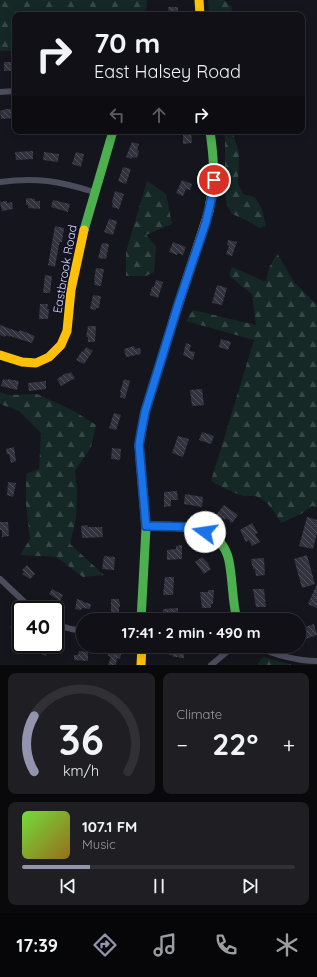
<!DOCTYPE html>
<html lang="en">
<head>
<meta charset="utf-8">
<style>
	:root { --surface:#101016; --page:#1e1e23; --text:#f1f3f6; --muted:#9c9da1; --line:#303035; --accent:#9394ad }
	body { margin:0; font-family:Quicksand,sans-serif; background:var(--page); color:var(--text); height:100vh; display:flex; flex-direction:column; font-size:15px; white-space:nowrap }
	* { box-sizing:border-box; margin:0 }
	p { font-size:13px; color:var(--muted) }
	.icon { flex:none; width:22px; height:22px; fill:none; stroke:currentColor; stroke-width:2; stroke-linecap:round; stroke-linejoin:round }
	.map { position:relative; height:665px; overflow:hidden }
	.drawer { display:flex; flex-direction:column; gap:8px; padding:8px; background:#09090c; flex:1 }
	.drawer>* { flex:none }
	.hud { position:absolute; left:12px; top:12px; width:293px; height:122px; border-radius:8px; box-shadow:0 2px 10px #0003,0 0 0 1px var(--line); background:#101016; color:var(--text); overflow:hidden }
	.speed { position:absolute; left:12px; top:601px; display:flex; gap:8px; font-size:20px; font-weight:700; text-align:center }
	.speed>* { display:grid; place-content:center; width:52px; height:52px; border-radius:50%; background:var(--surface); box-shadow:0 2px 10px #0003,0 0 0 1px var(--line); line-height:1 }
	.speed .limit { border:2px solid #111; border-radius:6px; background:#fff; color:#111 }
	.pin { position:absolute; display:grid; place-items:center; width:34px; height:34px; color:#fff; margin:-17px; border:2px solid #fff; border-radius:50%; box-shadow:0 1px 4px #0007 }
	.me { position:absolute; width:44px; margin:-22px; rotate:284deg; stroke-linejoin:round; filter:drop-shadow(0 0 3px #0008) }
	.turn { display:flex; align-items:center; gap:14px; height:84px; padding:0 16px; font-size:18px }
	.turn .icon { width:52px; height:52px; stroke-width:2.5 }
	.turn b { display:block; font-size:28px; line-height:34px }
	.lanes { display:flex; align-items:center; height:38px; padding:0 16px; background:#0003; justify-content:center; gap:20px; direction:ltr }
	.lanes .off { opacity:.35 }
	.big { font-size:30px; font-weight:800; line-height:1.1 }
	.drawer .widget { flex:1; display:flex; flex-direction:column; justify-content:center; gap:6px; min-width:0; padding:0 14px; border-radius:8px; background:var(--page) }
	.drawer .dial { align-items:center; gap:0 }
	.dial svg { height:104px; overflow:visible; fill:none; stroke:var(--line); stroke-width:7; stroke-linecap:round; text-anchor:middle }
	.dial text { fill:var(--text); stroke:none }
	.song { display:flex; align-items:center; gap:12px }
	.cover { width:48px; height:48px; border-radius:6px; background:linear-gradient(135deg,hsl(100 70% 55%),hsl(40 70% 35%)) }
	.played { height:4px; border-radius:2px; background:linear-gradient(90deg,var(--accent) 25%,var(--line) 25%) }
	.keys { display:flex; justify-content:space-around; direction:ltr }
	.heat { display:flex; justify-content:space-between; align-items:center; font-size:22px; direction:ltr }
	.drawer .tiles { flex:1; display:grid; gap:8px; grid-template-columns:1fr 1fr }
	.widget:last-child { grid-column:span 2 }
	.trip { position:absolute; left:76px; top:613px; width:230px; height:40px; border-radius:20px; background:var(--surface); box-shadow:0 2px 10px #0003,0 0 0 1px var(--line); font-weight:800; line-height:40px; text-align:center }
	.menu { display:flex; height:64px; justify-content:space-around; align-items:center; background:#060609; color:var(--muted) }
	.menu .icon { width:28px; height:28px }
	.menu .on { color:var(--accent) }
	.menu b { font-size:18px; color:var(--text) }
	.map>svg:first-child { display:block }
	.forest { fill:url(#forest-firs) }
	.building { fill:url(#building-back-hatch) }
	.lines { fill:none; stroke-linecap:round; stroke-linejoin:round }
	.street { stroke:#4b4d5d; stroke-width:6 }
	.fast { stroke:#4caf50; stroke-width:9 }
	.slow { stroke:#ffc107; stroke-width:9 }
	.route-casing { stroke:#114b97; stroke-width:10 }
	.route { stroke:#1a73e8; stroke-width:7 }
	.labels { text-anchor:middle; stroke-width:3; stroke-linejoin:round; paint-order:stroke }
	.street-label { font-size:12px; fill:#d7d9fa; stroke:#112 }
</style>
</head>
<body>
<div class="map">
<svg width="317" height="665" viewBox="0 0 317 665">
	<defs>
		<pattern id="forest-firs" width="22" height="20" patternUnits="userSpaceOnUse"><rect width="22" height="20" fill="#152826"/><path d="M5 1l3.5 6h-7zM16 11l3.5 6h-7z" fill="#364746"/></pattern>
		<pattern id="building-back-hatch" width="6" height="6" patternUnits="userSpaceOnUse"><rect width="6" height="6" fill="#333340"/><path d="M-1 5l2 2M0 0l6 6M5-1l2 2" fill="none" stroke="#50505c"/></pattern>
	</defs>
	<rect width="100%" height="100%" fill="#15151e"/>
	<!-- forest -->
	<path class="forest" d="M 0,0 L 147,0 L 146,15 L 15,15 L 15,51 L 0,51 Z
		M 208,0 L 224,0 L 232,7 L 231,15 L 209,15 Z
		M 224,131 L 232,131 L 239,152 L 238,183 L 243,194 L 255,197 L 262,209 L 266,226 L 259,228 L 246,220 L 232,214 L 227,205 L 225,191 L 225,139 Z
		M 147,181 L 166,194 L 172,224 L 146,235 L 156,246 L 154,272 L 146,276 L 126,276 L 126,252 Z
		M 277,253 L 294,282 L 317,305 L 317,507 L 312,506 L 301,514 L 281,523 C 275,513 269,502 258,497 C 253,495 248,497 243,496 C 232,492 221,487 211,481 L 254,340 L 186,321 L 193,310 L 256,325 L 252,294 L 229,276 L 232,267 L 266,282 L 269,268 Z
		M 0,392 L 9,395 L 37,394 L 74,411 L 96,425 L 91,447 L 75,471 L 77,489 L 76,518 L 70,544 L 104,575 L 83,577 L 56,557 L 20,555 L 30,539 L 26,504 L 26,474 L 39,469 L 41,433 L 19,411 L 0,404 Z
		M 263,657 L 292,665 L 257,665 Z"/>
	<!-- building -->
	<path class="building" d="M 168,7 L 178,7 L 178,15 L 169,15 Z
		M 4,62 L 15,62 L 15,71 L 4,71 Z
		M 6,109 L 15,109 L 15,118 L 1,119 L 0,111 Z
		M 183,131 L 191,131 L 192,143 L 183,144 Z
		M 132,142 L 139,144 L 137,150 L 139,151 L 137,158 L 132,157 L 132,159 L 126,157 Z
		M 33,151 L 33,159 L 16,160 L 15,152 Z
		M 44,152 L 59,154 L 58,162 L 43,160 Z
		M 76,152 L 84,154 L 81,167 L 72,164 Z
		M 123,167 L 131,169 L 126,184 L 118,181 Z
		M 182,180 L 192,184 L 190,190 L 186,189 L 183,196 L 176,193 Z
		M 115,191 L 124,194 L 119,209 L 112,207 L 113,203 L 112,202 Z
		M 26,198 L 35,199 L 35,201 L 40,201 L 40,209 L 28,208 L 28,205 L 26,205 Z
		M 53,200 L 70,204 L 68,212 L 51,207 Z
		M 7,201 L 7,203 L 12,202 L 13,209 L 2,211 L 0,202 Z
		M 109,219 L 117,221 L 113,235 L 104,232 Z
		M 55,226 L 64,228 L 62,242 L 60,242 L 59,245 L 55,267 L 48,265 Z
		M 228,240 L 237,242 L 232,256 L 226,254 L 229,246 L 227,245 Z
		M 173,242 L 186,247 L 183,255 L 178,253 L 177,255 L 169,252 Z
		M 102,243 L 109,244 L 106,259 L 98,258 Z
		M 96,268 L 104,269 L 101,286 L 94,285 L 95,280 L 94,280 Z
		M 45,275 L 52,276 L 50,293 L 43,293 Z
		M 156,280 L 163,282 L 158,298 L 150,295 L 152,287 L 154,287 Z
		M 217,285 L 227,288 L 222,305 L 212,303 Z
		M 93,295 L 101,296 L 99,308 L 96,308 L 96,310 L 90,309 Z
		M 40,304 L 48,304 L 47,309 L 49,309 L 48,319 L 39,319 Z
		M 0,325 L 19,332 L 20,330 L 35,336 L 32,343 L 10,336 L 10,337 L 6,335 L 5,337 L 0,335 Z
		M 88,326 L 96,326 L 95,342 L 88,342 L 88,337 L 86,337 Z
		M 221,339 L 231,342 L 228,350 L 219,347 Z
		M 186,343 L 191,345 L 189,351 L 195,352 L 193,360 L 183,355 Z
		M 134,346 L 135,349 L 140,348 L 141,354 L 126,357 L 124,349 Z
		M 86,347 L 93,351 L 84,364 L 76,360 L 82,351 L 83,352 Z
		M 71,372 L 75,378 L 61,386 L 57,379 L 66,373 L 67,374 Z
		M 3,379 L 8,380 L 8,379 L 19,381 L 17,390 L 1,386 Z
		M 124,379 L 130,381 L 125,399 L 120,397 L 121,392 L 120,392 Z
		M 46,381 L 46,389 L 29,391 L 28,383 Z
		M 202,389 L 204,405 L 192,406 L 190,390 Z
		M 114,413 L 121,415 L 116,430 L 109,428 Z
		M 202,432 L 214,436 L 211,444 L 199,440 Z
		M 178,436 L 189,439 L 183,457 L 172,453 Z
		M 14,447 L 16,461 L 11,463 L 9,454 L 7,454 L 6,449 Z
		M 112,448 L 121,449 L 120,460 L 111,459 Z
		M 8,482 L 16,483 L 13,497 L 7,495 Z
		M 177,491 L 178,500 L 171,500 L 171,506 L 164,507 L 164,492 Z
		M 185,494 L 203,497 L 202,507 L 184,504 Z
		M 224,505 L 238,515 L 232,523 L 226,518 L 225,520 L 222,518 L 222,519 L 216,515 Z
		M 307,517 L 317,520 L 317,533 L 313,549 L 299,546 Z
		M 0,522 L 8,522 L 9,536 L 2,537 L 2,530 L 0,530 Z
		M 252,523 L 258,533 L 255,534 L 260,542 L 252,546 L 249,540 L 246,542 L 240,530 Z
		M 87,525 L 88,527 L 102,527 L 103,537 L 82,538 L 81,526 Z
		M 182,545 L 182,559 L 167,560 L 167,550 L 176,549 L 176,546 Z
		M 307,555 L 315,584 L 302,588 L 294,559 Z
		M 104,556 L 115,557 L 114,570 L 102,569 Z
		M 202,557 L 209,564 L 208,564 L 211,569 L 204,574 L 195,562 Z
		M 264,558 L 265,575 L 256,576 L 255,569 L 253,569 L 253,566 L 252,566 L 251,559 Z
		M 27,565 L 35,574 L 30,579 L 22,574 L 24,572 L 22,570 Z
		M 165,577 L 174,577 L 173,595 L 163,595 Z
		M 317,584 L 317,608 L 308,604 Z
		M 52,589 L 63,595 L 60,601 L 49,594 Z
		M 253,589 L 264,589 L 266,607 L 256,607 Z
		M 208,590 L 214,590 L 213,604 L 211,604 L 211,608 L 202,608 L 200,592 L 208,592 Z
		M 77,599 L 83,601 L 83,602 L 91,604 L 90,609 L 82,608 L 81,610 L 75,609 Z
		M 111,599 L 119,599 L 120,607 L 119,607 L 119,612 L 111,612 Z
		M 178,608 L 178,620 L 169,620 L 169,616 L 163,616 L 163,609 Z
		M 16,621 L 20,625 L 19,626 L 21,628 L 21,635 L 10,627 Z
		M 314,624 L 317,635 L 303,640 L 299,629 Z
		M 34,644 L 42,647 L 43,645 L 49,647 L 46,656 L 32,650 Z
		M 184,646 L 184,658 L 179,658 L 179,657 L 173,657 L 172,655 L 169,655 L 169,647 Z
		M 79,651 L 88,652 L 88,661 L 74,660 L 74,655 L 78,655 Z
		M 109,651 L 121,654 L 120,659 L 117,658 L 116,665 L 108,665 L 111,657 L 108,656 Z"/>
	<g class="lines">
		<!-- street -->
		<path class="street" d="M 0,92 L 15,91
			M 0,182 C 36,177 59,181 94,192
			M 0,579 L 33,610
			M 55,624 L 71,629 L 83,631
			M 257,646 C 274,655 298,661 317,661
			M 211,665 L 234,646"/>
		<!-- fast -->
		<path class="fast" d="M 210,131 C 214,159 215,175 210,203
			M 84,230 L 113,131
			M 146,526 C 175,526 222,523 229,561 C 233,581 232,601 237,620
			M 141,620 L 146,528 L 139,445 L 145,412 L 174,318"/>
		<!-- slow -->
		<path class="slow" d="M 199,0 L 200,15
			M 174,318 L 209,211 L 210,203
			M 0,355 L 22,362 L 36,363 L 49,357 L 61,345 L 67,331 L 71,290 L 84,230
			M 141,665 L 142,646"/>
	</g>
	<g class="lines">
		<defs>
			<path id="route" d="M 205,532 L 194,527 L 146,526 L 139,445 L 141,433 L 145,412 L 179,302 L 206,222 L 212,196 L 214,180"/>
		</defs>
		<!-- route casing -->
		<use href="#route" class="route-casing"/>
		<!-- route -->
		<use href="#route" class="route"/>
	</g>
	<g class="labels">
		<!-- street labels -->
		<g class="street-label">
			<text transform="translate(65 269) rotate(-80)" y="4">Eastbrook Road</text>
		</g>
	</g>
</svg>
<div class="speed"><div class="limit">40</div></div>
<div class="pin" style="left:214px;top:180px;background:#d93025"><svg class="icon" aria-label="arrive" viewBox="0 0 24 24"><path d="M6 21V4h12l-3 4 3 4H6"/></svg></div>
<svg class="me" style="left:205px;top:532px" viewBox="-20 -20 40 40"><circle r="19" fill="#fff"/><path d="M0-13L10 11 0 6-10 11z" fill="#1a73e8"/></svg>
<div class="trip">17:41 · 2 min · 490 m</div>
<div class="hud">
<div class="turn"><svg class="icon" aria-label="right" viewBox="0 0 24 24"><path d="M7 20v-9h11M14 6l5 5-5 5"/></svg><div><b>70 m</b>East Halsey Road</div></div>
<div class="lanes"><svg class="icon off" aria-label="left" viewBox="0 0 24 24"><path d="M17 20v-9H6M10 6l-5 5 5 5"/></svg><svg class="icon off" aria-label="ahead" viewBox="0 0 24 24"><path d="M12 20V5M6 11l6-6 6 6"/></svg><svg class="icon" aria-label="right" viewBox="0 0 24 24"><path d="M7 20v-9h11M14 6l5 5-5 5"/></svg></div>
</div>
</div>
<section class="drawer">
<div class="tiles">
<div class="widget dial"><svg viewBox="0 0 100 80">
<path d="M14 69A42 42 0 1 1 86 69"/>
<path d="M14 69A42 42 0 0 1 14 26" stroke="#9394ad"/>
<text x="50" y="56" font-size="32" font-weight="700">36</text>
<text x="50" y="72" font-size="11">km/h</text>
</svg></div>
<div class="widget"><p>Climate</p>
<div class="heat"><a>−</a><b class="big">22°</b><a>+</a></div>
</div>
<div class="widget">
<div class="song"><i class="cover"></i><div><b>107.1 FM</b><p>Music</p></div></div>
<div class="played"></div>
<div class="keys"><svg class="icon" aria-label="previous" viewBox="0 0 24 24"><path d="M18 5L8 12l10 7zM5 5v14"/></svg><svg class="icon" aria-label="pause" viewBox="0 0 24 24"><path d="M8 5v14M16 5v14"/></svg><svg class="icon" aria-label="next" viewBox="0 0 24 24"><path d="M6 5l10 7-10 7zM19 5v14"/></svg></div>
</div>
</div>
</section>
<nav class="menu">
<b>17:39</b>
<svg class="icon on" aria-label="directions" viewBox="0 0 24 24"><path d="M12 3l9 9-9 9-9-9zM9 14v-3h6M13 9l2 2-2 2"/></svg>
<svg class="icon" aria-label="music" viewBox="0 0 24 24"><path d="M9 18V5l10-2v13"/><circle cx="6" cy="18" r="3"/><circle cx="16" cy="16" r="3"/></svg>
<svg class="icon" aria-label="phone" viewBox="0 0 24 24"><path d="M5 4h4l2 5-3 2q2 4 5 5l2-3 5 2v4C11 20 4 13 5 4z"/></svg>
<svg class="icon" aria-label="climate" viewBox="0 0 24 24"><path d="M12 3v18M4 7l16 10M4 17L20 7"/></svg>
</nav>
</body>
</html>
